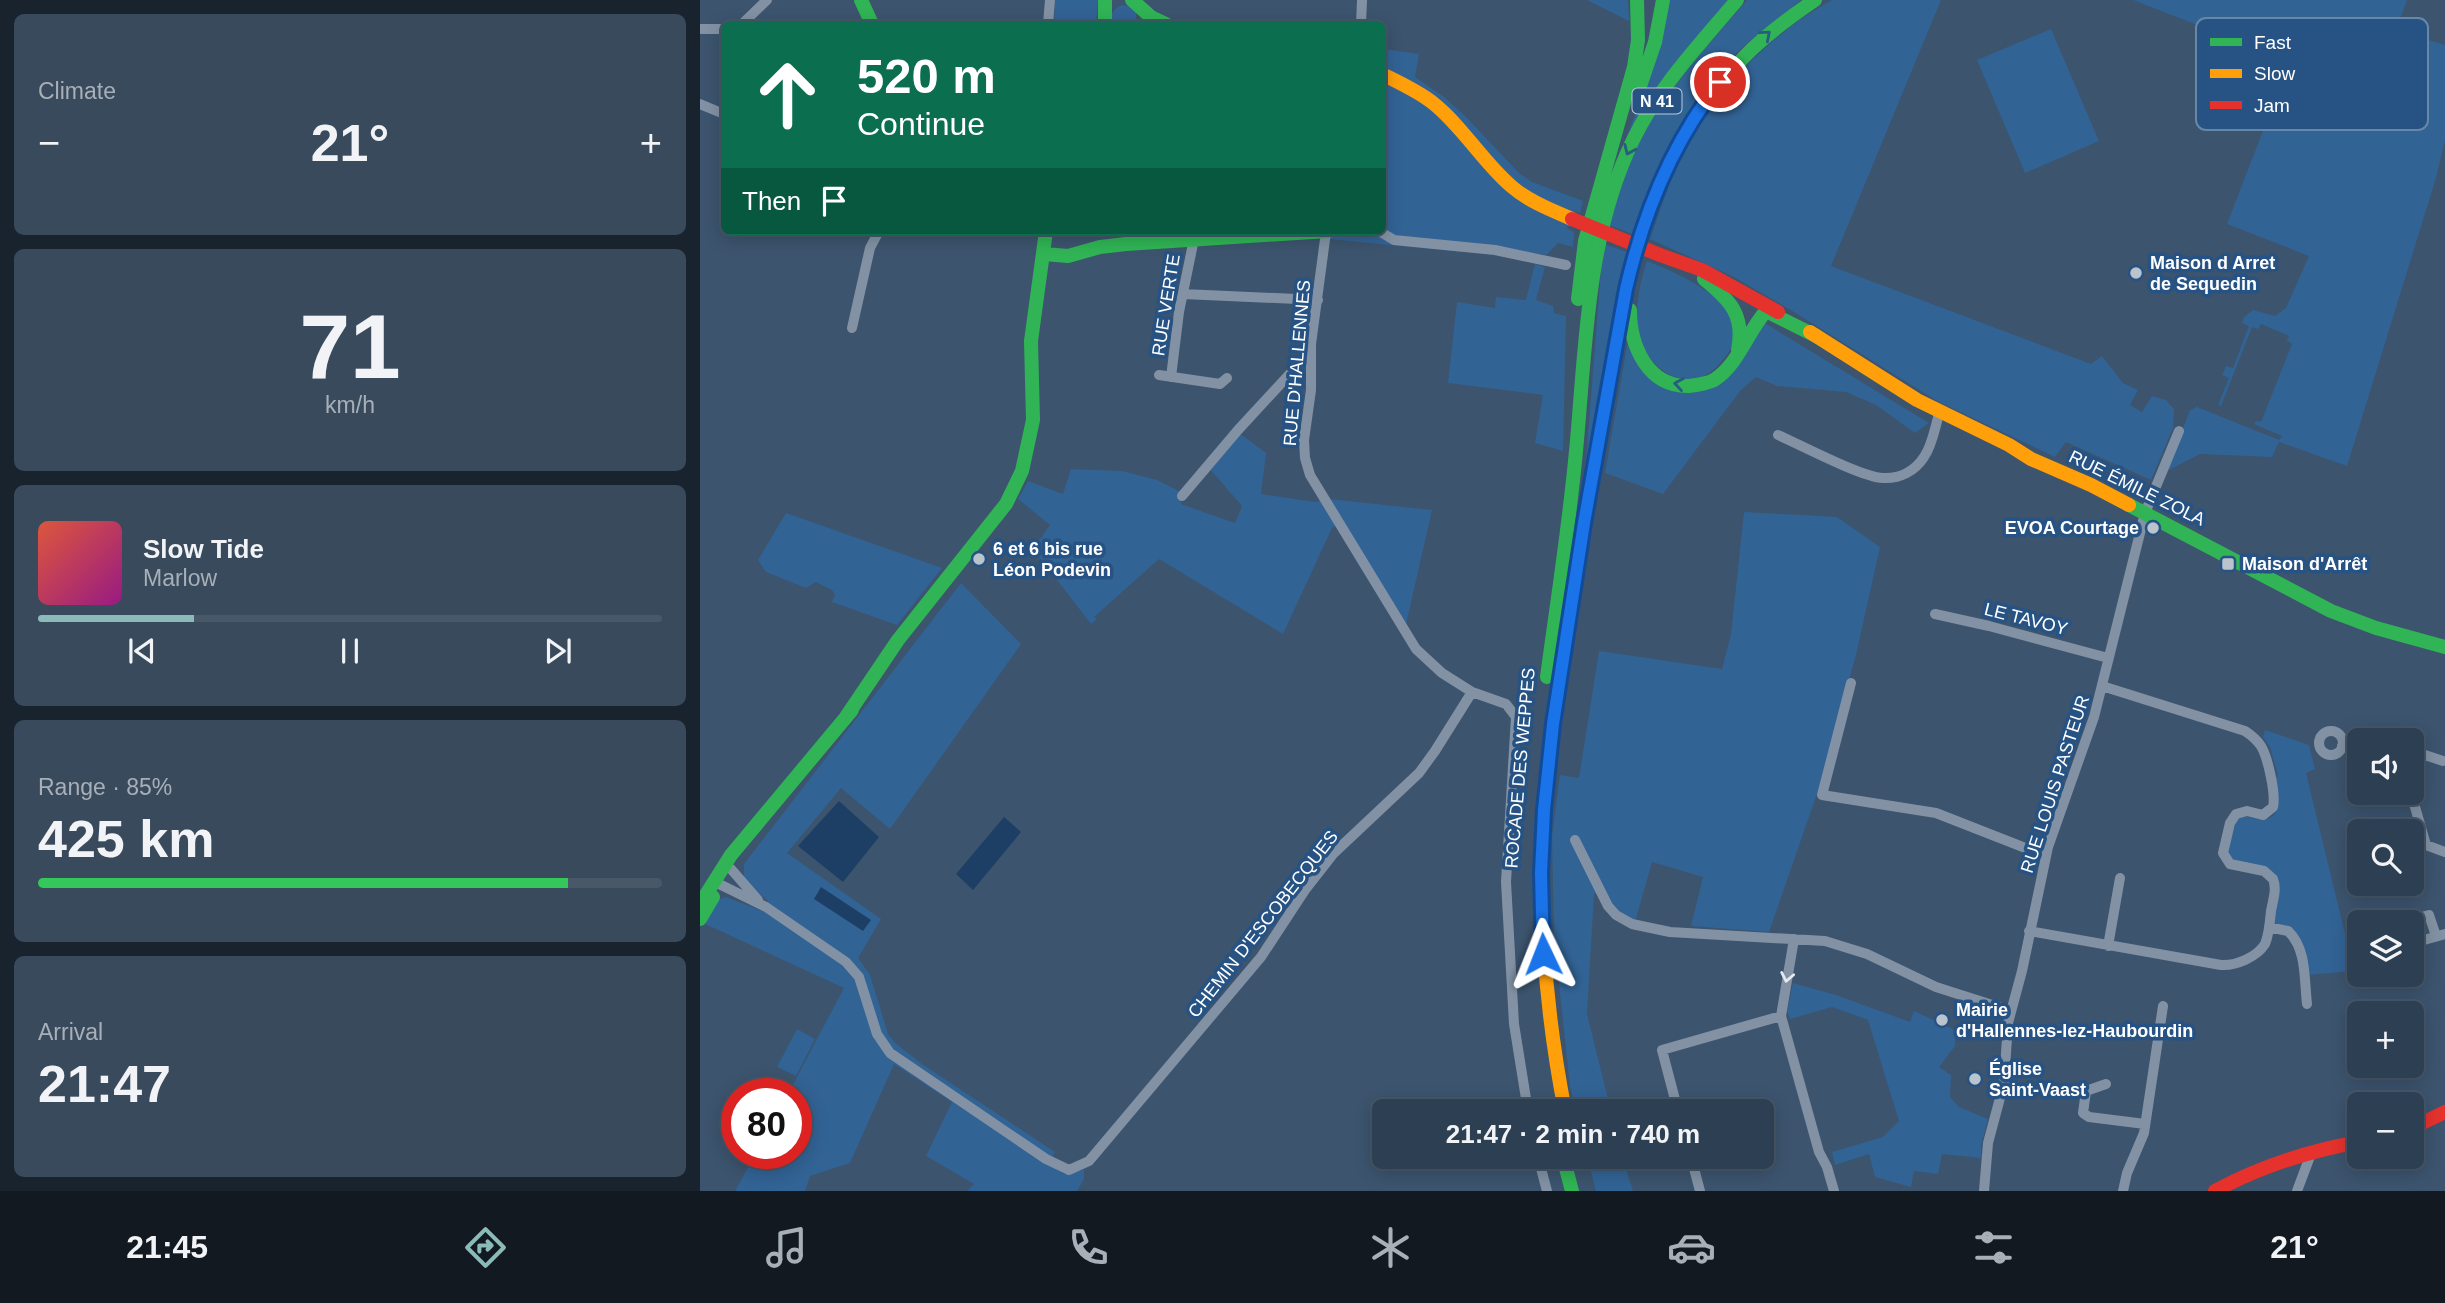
<!DOCTYPE html>
<html lang="en">
<head>
<meta charset="utf-8">
<style>
	:root { --surface:#2d3f52; --page:#394a5c; --text:#f1f3f6; --muted:#a7afb8; --line:#485869; --accent:#8bbbb9 }
	body { margin:0; font-family:Arial,sans-serif; background:var(--page); color:var(--text); height:100vh; display:flex; flex-direction:column; font-size:26px; white-space:nowrap }
	* { box-sizing:border-box; margin:0 }
	p { font-size:23px; color:var(--muted) }
	.icon { flex:none; width:38px; height:38px; fill:none; stroke:currentColor; stroke-width:2; stroke-linecap:round; stroke-linejoin:round }
	.map { position:relative; flex:1; overflow:hidden }
	.drawer { display:flex; flex-direction:column; gap:14px; padding:14px; background:#19232d; width:700px }
	.drawer>* { flex:none }
	.hud { position:absolute; left:21px; top:21px; width:665px; height:214px; border-radius:10px; box-shadow:0 4px 18px #0003,0 0 0 2px var(--line); background:#0b6e4f; color:#fff; overflow:hidden }
	.tools { position:absolute; left:1647px; top:728px; display:grid; gap:14px }
	.tools a { display:grid; place-items:center; width:77px; height:77px; border-radius:10px; background:var(--surface); box-shadow:0 4px 18px #0003,0 0 0 2px var(--line); font-size:35px }
	.speed { position:absolute; left:21px; top:1078px; display:flex; gap:14px; font-size:35px; font-weight:700; text-align:center }
	.speed>* { display:grid; place-content:center; width:91px; height:91px; border-radius:50%; background:var(--surface); box-shadow:0 4px 18px #0003,0 0 0 2px var(--line); line-height:1 }
	.speed .limit { border:10px solid #d22; background:#fff; color:#111 }
	.pin { position:absolute; display:grid; place-items:center; width:60px; height:60px; color:#fff; margin:-30px; border:4px solid #fff; border-radius:50%; box-shadow:0 2px 7px #0007 }
	.me { position:absolute; width:77px; margin:-38px; rotate:358deg; stroke-linejoin:round; filter:drop-shadow(0 0 5px #0008) }
	.turn { display:flex; align-items:center; gap:24px; height:147px; padding:0 21px; font-size:32px }
	.turn .icon { width:91px; height:91px; stroke-width:2.5 }
	.turn b { display:block; font-size:49px; line-height:60px }
	.then { display:flex; align-items:center; height:66px; padding:0 21px; background:#0003; gap:14px; font-size:26px }
	.big { font-size:52px; font-weight:700; line-height:1.1 }
	.drawer .card { flex:1; display:flex; flex-direction:column; justify-content:center; gap:10px; min-width:0; padding:0 24px; border-radius:10px; background:var(--page) }
	.drawer .dial { align-items:center; gap:0 }
	.dial b { font-size:91px; line-height:1 }
	.song { display:flex; align-items:center; gap:21px }
	.cover { width:84px; height:84px; border-radius:10px; background:linear-gradient(135deg,hsl(10 70% 55%),hsl(310 70% 35%)) }
	.played { height:7px; border-radius:4px; background:linear-gradient(90deg,var(--accent) 25%,var(--line) 25%) }
	.keys { display:flex; justify-content:space-around; direction:ltr }
	.heat { display:flex; justify-content:space-between; align-items:center; font-size:38px; direction:ltr }
	.charge { height:10px; border-radius:5px; background:linear-gradient(90deg,#34c759 85%,var(--line) 0) }
	.trip { position:absolute; left:672px; top:1099px; width:402px; height:70px; border-radius:10px; background:var(--surface); box-shadow:0 4px 18px #0003,0 0 0 2px var(--line); font-weight:700; line-height:70px; text-align:center }
	.menu { display:flex; height:112px; justify-content:space-around; align-items:center; background:#121921; color:var(--muted) }
	.menu .icon { width:49px; height:49px }
	.menu .active { color:var(--accent) }
	.menu b { font-size:32px; color:var(--text) }
	main { display:flex; flex:1; min-height:0 }
	.map>svg:first-child { display:block }
	.green { fill:#326395 }
	.water { fill:#1e3f65 }
	.lines { fill:none; stroke-linecap:round; stroke-linejoin:round }
	.street { stroke:#8292a4; stroke-width:10 }
	.fast { stroke:#30b455; stroke-width:14 }
	.slow { stroke:#ff9f0a; stroke-width:14 }
	.jam { stroke:#e5322d; stroke-width:14 }
	.jam-bridge { stroke:#e5322d; stroke-width:14 }
	.oneway { stroke:#275d7f }
	.oneway2 { stroke:#e6e9ed }
	.route-casing { stroke:#114b97; stroke-width:18 }
	.route { stroke:#1a73e8; stroke-width:12 }
	.poi-dot { fill:#bbc3cc; stroke:#265384; stroke-width:2.5 }
	.labels { text-anchor:middle; stroke-width:7; stroke-linejoin:round; paint-order:stroke }
	.shield { fill:#265384; stroke:#becbda; stroke-width:2 }
	.shield-label { font-size:16px; font-weight:bold; fill:#fff }
	.poi-label { font-size:18px; font-weight:bold; fill:#fff; stroke:#265384; text-anchor:start }
	.street-label { font-size:18px; fill:#fff; stroke:#265384 }
	.key { fill:#265384; stroke:#6787a9; stroke-width:2 }
	.key-label { font-size:19px; fill:#fff }
</style>
</head>
<body>
<main>
<section class="drawer">
<div class="card"><p>Climate</p>
<div class="heat"><a>−</a><b class="big">21°</b><a>+</a></div>
</div>
<div class="card dial"><b>71</b><p>km/h</p></div>
<div class="card">
<div class="song"><i class="cover"></i><div><b>Slow Tide</b><p>Marlow</p></div></div>
<div class="played"></div>
<div class="keys"><svg class="icon" aria-label="previous" viewBox="0 0 24 24"><path d="M18 5L8 12l10 7zM5 5v14"/></svg><svg class="icon" aria-label="pause" viewBox="0 0 24 24"><path d="M8 5v14M16 5v14"/></svg><svg class="icon" aria-label="next" viewBox="0 0 24 24"><path d="M6 5l10 7-10 7zM19 5v14"/></svg></div>
</div>
<div class="card"><p>Range · 85%</p><b class="big">425 km</b><div class="charge"></div></div>
<div class="card"><p>Arrival</p><b class="big">21:47</b></div>
</section>
<div class="map">
<svg width="1745" height="1191" viewBox="0 0 1745 1191">
	<rect width="100%" height="100%" fill="#3c546e"/>
	<!-- green -->
	<path class="green" d="M 355,0 L 398,0 L 396,24 L 354,24 Z
		M 887,0 L 928,0 L 929,21 Z
		M 968,0 L 1029,0 L 926,139 L 952,69 Z
		M 1047,0 L 1101,0 C 1078,19 1052,37 1031,58 C 981,108 959,171 935,235 L 908,225 C 916,202 923,176 934,153 C 961,96 1006,48 1047,0 Z
		M 1132,0 L 1241,0 L 1131,266 L 1391,364 L 1402,356 L 1423,383 L 1438,390 L 1430,405 L 1442,412 L 1452,396 L 1466,400 L 1474,409 L 1473,428 L 1451,480 L 1366,442 L 1355,457 L 1237,401 L 1094,312 L 1034,277 L 950,239 C 961,209 970,177 986,149 C 1020,87 1070,34 1132,0 Z
		M 1433,0 L 1707,0 L 1696,30 L 1745,45 L 1745,140 L 1736,178 L 1647,466 L 1579,442 L 1572,457 L 1500,454 L 1467,471 L 1490,410 L 1497,407 L 1579,440 L 1582,436 L 1554,424 L 1556,421 L 1561,422 L 1592,344 L 1587,341 L 1589,336 L 1561,324 L 1558,329 L 1552,327 L 1521,406 L 1518,405 L 1529,378 L 1522,375 L 1526,366 L 1533,368 L 1549,326 L 1542,323 L 1544,317 L 1553,310 L 1575,316 L 1586,308 L 1609,256 L 1527,224 L 1590,61 Z
		M 422,5 L 428,6 L 436,12 L 436,24 L 412,24 C 409,15 413,9 422,5 Z
		M 1351,29 L 1399,141 L 1325,173 L 1277,60 Z
		M 683,49 L 719,54 L 715,77 L 744,97 L 767,118 L 819,173 L 832,182 L 883,201 L 880,213 L 874,211 L 867,228 L 874,232 L 873,247 L 858,243 L 846,255 L 764,242 L 763,252 L 629,239 L 631,231 L 682,231 L 683,88 L 687,88 L 692,72 L 683,66 Z
		M 903,244 L 930,253 L 883,498 Z
		M 947,261 C 980,274 1063,309 1026,356 C 1016,368 1009,377 992,379 C 982,380 970,376 962,370 C 928,344 935,297 947,261 Z
		M 835,264 L 845,267 L 836,300 L 853,306 L 854,313 L 866,316 L 863,451 L 835,443 L 843,395 L 748,383 L 757,302 L 795,308 L 796,297 L 826,300 Z
		M 1063,322 L 1229,423 L 1215,433 L 1176,405 L 1146,392 L 1077,386 L 1056,377 L 1040,391 L 963,494 L 905,473 L 928,340 L 938,363 L 1007,389 Z
		M 539,433 L 566,453 L 561,494 L 615,502 L 629,499 L 732,510 L 705,629 L 642,522 L 632,528 L 583,634 L 459,559 L 394,617 L 397,619 L 391,624 L 333,549 L 350,525 L 318,499 L 328,481 L 363,494 L 371,469 L 422,471 L 457,480 L 481,492 L 481,504 L 535,523 L 542,506 L 509,468 Z
		M 1044,512 L 1137,517 L 1180,547 L 1156,655 L 1119,788 L 1069,932 L 991,926 L 1003,877 L 952,862 L 935,922 L 918,912 L 903,892 L 894,894 L 887,1014 L 911,1111 L 876,1111 L 870,1086 L 854,937 L 852,836 L 860,775 L 879,778 L 899,651 L 1022,669 L 1031,634 Z
		M 86,513 L 242,568 L 197,625 L 132,602 L 135,595 L 132,590 L 116,582 L 106,588 L 66,572 L 58,560 Z
		M 261,583 L 321,644 L 190,829 L 141,788 L 87,853 L 181,919 L 158,958 L 170,975 L 188,1034 L 195,1043 L 222,1064 L 355,1152 L 347,1164 L 364,1174 L 384,1170 L 384,1179 L 377,1191 L 267,1191 L 274,1184 L 226,1156 L 252,1102 L 194,1064 L 150,1163 L 110,1176 L 105,1191 L 35,1191 L 56,1153 L 96,1153 L 96,1094 L 88,1094 L 144,988 L 3,923 L 17,900 L 26,897 L 62,911 L 68,901 L 44,880 L 44,864 Z
		M 1565,730 L 1609,745 L 1615,769 L 1606,773 L 1654,971 L 1607,975 L 1604,948 L 1573,922 L 1577,876 L 1567,868 L 1531,860 L 1526,851 L 1537,820 L 1541,817 C 1548,816 1557,820 1565,819 C 1585,816 1577,790 1574,778 L 1578,776 L 1570,747 L 1563,737 Z
		M 1093,983 L 1139,996 L 1210,1022 L 1214,1011 L 1255,1030 L 1255,1046 L 1239,1067 L 1251,1075 L 1250,1097 L 1259,1107 L 1288,1119 L 1281,1145 L 1281,1158 L 1242,1154 L 1238,1174 L 1214,1171 L 1211,1187 L 1175,1177 L 1169,1154 L 1135,1165 L 1132,1152 L 1183,1137 L 1199,1121 L 1168,1020 L 1132,1007 L 1090,1019 L 1087,1011 Z
		M 97,1029 L 115,1039 L 96,1076 L 77,1067 Z
		M 887,1157 L 922,1157 L 933,1191 L 896,1191 Z"/>
	<!-- water -->
	<path class="water" d="M 139,801 L 179,837 L 143,882 L 98,846 Z
		M 304,817 L 321,832 L 273,890 L 256,874 Z
		M 121,887 L 171,920 L 163,931 L 114,899 Z"/>
	<g class="lines">
		<!-- street -->
		<path class="street" d="M 42,24 L 67,0
			M 348,24 L 350,0
			M 661,24 L 662,0
			M 0,29 L 24,29
			M 0,104 L 24,114
			M 672,231 L 626,232 L 611,344 L 611,390 L 604,440 L 605,458 L 610,475 L 716,649 L 742,673 L 772,692 L 806,704 L 816,717 L 806,882 L 814,1024 L 828,1111
			M 679,231 L 694,240 L 795,250 L 866,265
			M 483,294 L 618,300
			M 152,328 L 170,248 L 179,231
			M 459,375 L 520,384 L 527,378
			M 471,377 L 479,312 L 494,239
			M 1078,435 C 1101,445 1161,477 1183,478 C 1200,479 1215,471 1224,457 C 1233,444 1235,426 1240,411
			M 482,496 L 538,430 L 611,351
			M 1235,614 L 1289,626 L 1408,658
			M 1151,683 L 1122,795 L 1236,813 L 1346,856
			M1619 743a12 12 0 1 1 24 0a12 12 0 1 1-24 0Z
			M 1642,746 L 1659,751
			M 1712,765 L 1725,755 L 1743,761
			M 1711,793 L 1726,845 L 1745,852
			M 875,840 L 908,906 L 916,915 L 932,924 L 970,932 L 1125,941 L 1167,954 L 1236,987 L 1311,1011
			M 1712,849 L 1726,845
			M 24,865 L 31,869 L 58,900
			M 13,881 L 66,907 L 146,962 L 159,977 L 177,1034 L 190,1053 L 346,1159 L 369,1170 L 389,1161 L 561,957 L 605,890 L 634,853 L 719,773 L 735,751 L 772,692
			M 1702,922 L 1729,915 L 1736,936
			M 1569,927 L 1588,931 C 1607,949 1604,979 1607,1004
			M 1329,931 L 1521,965 C 1536,966 1557,957 1565,944 C 1569,935 1570,921 1571,911 C 1573,900 1577,889 1573,879 L 1564,871 L 1530,864 L 1523,853 L 1530,823 L 1536,814 L 1547,811 L 1563,815 L 1573,807 C 1576,794 1568,758 1561,746 C 1557,740 1551,735 1545,731 L 1402,686
			M 1712,938 L 1724,940 L 1745,934
			M 1094,939 L 1081,1016 L 1119,1152 L 1127,1167 L 1134,1191
			M 1408,946 L 1420,878
			M 1406,1084 L 1386,1091 L 1383,1113 L 1389,1117 L 1445,1124
			M 978,1111 L 962,1050 L 1081,1016
			M 838,1157 L 847,1191
			M 991,1157 L 1000,1191
			M 1284,1191 L 1288,1143 L 1304,1083 L 1308,1023 L 1322,971 L 1348,847 L 1394,717 L 1445,513 L 1479,431
			M 1423,1191 L 1427,1173 L 1444,1133 L 1463,1006
			M 1597,1191 L 1612,1151"/>
		<!-- fast -->
		<path class="fast" d="M 161,0 L 172,24
			M 405,0 L 405,24
			M 432,0 L 451,17 L 466,24
			M 937,95 L 955,42 L 963,0
			M 344,254 L 368,256 L 400,247 L 426,244 L 628,231
			M 1004,279 C 1030,300 1045,315 1038,350
			M 878,299 L 885,241 L 934,67 L 938,40 L 937,0
			M 930,310 C 930,345 947,387 989,386 C 998,385 1006,384 1014,380 C 1038,365 1048,331 1066,311 L 1118,337
			M 910,374 C 932,254 958,148 1044,57 C 1065,35 1090,17 1115,0
			M 1429,505 L 1631,611 L 1676,628 L 1745,647
			M 847,677 C 857,602 869,527 876,451 C 886,346 886,237 933,140 C 958,88 1000,44 1037,0
			M 146,717 L 198,640 L 306,504 L 322,471 L 333,420 L 331,341 L 346,231
			M 0,904 L 31,855 L 152,710
			M 0,919 L 13,897
			M 863,1157 L 872,1191"/>
		<!-- slow -->
		<path class="slow" d="M 682,74 C 700,83 718,91 733,103 C 763,127 782,161 811,186 C 828,201 851,210 872,219
			M 1110,332 L 1217,400 L 1309,445 L 1331,459 L 1391,485 L 1429,505
			M 865,640 L 910,374
			M 844,800 C 837,905 845,1008 865,1111"/>
		<!-- jam -->
		<path class="jam" d="M 960,255 L 1002,270 L 1078,312
			M 844,800 L 852,724 L 865,640
			M 1712,1128 L 1745,1112
			M 1515,1191 C 1561,1166 1608,1151 1659,1142"/>
		<!-- jam-bridge -->
		<path class="jam-bridge" d="M 872,219 L 960,255"/>
	</g>
	<!-- one-way arrows -->
	<defs><path id="oneway-chevron" d="M-2-3.5L2.5 0L-2 3.5" fill="none" stroke-width="1.6" stroke-linecap="round" stroke-linejoin="round" transform="scale(1.75)"/></defs>
	<g class="oneway">
		<use href="#oneway-chevron" transform="translate(1066 35) rotate(-41)"/>
		<use href="#oneway-chevron" transform="translate(929 150) rotate(114)"/>
		<use href="#oneway-chevron" transform="translate(979 384) rotate(-171)"/>
	</g>
	<use class="oneway2" href="#oneway-chevron" transform="translate(1087 977) rotate(101)"/>
	<g class="lines">
		<defs>
			<path id="route" d="M 843,954 L 841,873 L 844,810 L 853,724 L 884,523 L 926,289 C 943,215 973,141 1020,82"/>
		</defs>
		<!-- route casing -->
		<use href="#route" class="route-casing"/>
		<!-- route -->
		<use href="#route" class="route"/>
	</g>
	<!-- markers -->
	<g class="poi-dot">
		<circle cx="1436" cy="273" r="7"/>
		<circle cx="1453" cy="528" r="7"/>
		<circle cx="279" cy="559" r="7"/>
		<rect x="1521" y="557" width="14" height="14" rx="3.5"/>
		<circle cx="1242" cy="1020" r="7"/>
		<circle cx="1275" cy="1079" r="7"/>
	</g>
	<g class="labels">
		<!-- shield labels -->
		<rect class="shield" x="932.5" y="88.5" width="49" height="25" rx="5"/>
		<g class="shield-label">
			<text x="957" y="107">N 41</text>
		</g>
		<!-- poi labels -->
		<g class="poi-label">
			<text x="1450" y="269">Maison d Arret<tspan x="1450" dy="21">de Sequedin</tspan></text>
			<text x="1439" y="534" text-anchor="end">EVOA Courtage</text>
			<text x="293" y="555">6 et 6 bis rue<tspan x="293" dy="21">Léon Podevin</tspan></text>
			<text x="1542" y="570">Maison d'Arrêt</text>
			<text x="1256" y="1016">Mairie<tspan x="1256" dy="21">d'Hallennes-lez-Haubourdin</tspan></text>
			<text x="1289" y="1075">Église<tspan x="1289" dy="21">Saint-Vaast</tspan></text>
		</g>
		<!-- street labels -->
		<g class="street-label">
			<text transform="translate(466 305) rotate(-81)" y="6">RUE VERTE</text>
			<text transform="translate(597 363) rotate(-85)" y="6">RUE D'HALLENNES</text>
			<text transform="translate(1437 488) rotate(26)" y="6">RUE ÉMILE ZOLA</text>
			<text transform="translate(1326 619) rotate(14)" y="6">LE TAVOY</text>
			<text transform="translate(820 768) rotate(-85)" y="6">ROCADE DES WEPPES</text>
			<text transform="translate(1355 784) rotate(-72)" y="6">RUE LOUIS PASTEUR</text>
			<text transform="translate(563 924) rotate(-52)" y="6">CHEMIN D'ESCOBECQUES</text>
		</g>
	</g>
	<!-- legend -->
	<rect x="1496" y="18" width="232" height="112" rx="10" class="key"/>
	<rect x="1510" y="38" width="32" height="8" fill="#30b455"/>
	<rect x="1510" y="69" width="32" height="9" fill="#ff9f0a"/>
	<rect x="1510" y="101" width="32" height="8" fill="#e5322d"/>
	<g class="key-label">
		<text x="1554" y="49">Fast</text>
		<text x="1554" y="80">Slow</text>
		<text x="1554" y="112">Jam</text>
	</g>
</svg>
<div class="tools">
<a><svg class="icon" aria-label="sound" viewBox="0 0 24 24"><path d="M4 9h4l5-4v14l-5-4H4zM17 9q2 3 0 6"/></svg></a>
<a><svg class="icon" aria-label="search" viewBox="0 0 24 24"><circle cx="10" cy="10" r="6"/><path d="M15 15l6 6"/></svg></a>
<a><svg class="icon" aria-label="layers" viewBox="0 0 24 24"><path d="M12 4l9 5-9 5-9-5zM3 14l9 5 9-5"/></svg></a>
<a>+</a>
<a>−</a>
</div>
<div class="speed"><div class="limit">80</div></div>
<div class="pin" style="left:1020px;top:82px;background:#d93025"><svg class="icon" aria-label="arrive" viewBox="0 0 24 24"><path d="M6 21V4h12l-3 4 3 4H6"/></svg></div>
<svg class="me" style="left:843px;top:954px" viewBox="-20 -20 40 40"><path d="M0-17L14 15 0 8-14 15z" fill="#1a73e8" stroke="#fff" stroke-width="4"/></svg>
<div class="trip">21:47 · 2 min · 740 m</div>
<div class="hud">
<div class="turn"><svg class="icon" aria-label="ahead" viewBox="0 0 24 24"><path d="M12 20V5M6 11l6-6 6 6"/></svg><div><b>520 m</b>Continue</div></div>
<div class="then">Then<svg class="icon" aria-label="arrive" viewBox="0 0 24 24"><path d="M6 21V4h12l-3 4 3 4H6"/></svg></div>
</div>
</div>
</main>
<nav class="menu">
<b>21:45</b>
<svg class="icon active" aria-label="directions" viewBox="0 0 24 24"><path d="M12 3l9 9-9 9-9-9zM9 14v-3h6M13 9l2 2-2 2"/></svg>
<svg class="icon" aria-label="music" viewBox="0 0 24 24"><path d="M9 18V5l10-2v13"/><circle cx="6" cy="18" r="3"/><circle cx="16" cy="16" r="3"/></svg>
<svg class="icon" aria-label="phone" viewBox="0 0 24 24"><path d="M5 4h4l2 5-3 2q2 4 5 5l2-3 5 2v4C11 20 4 13 5 4z"/></svg>
<svg class="icon" aria-label="climate" viewBox="0 0 24 24"><path d="M12 3v18M4 7l16 10M4 17L20 7"/></svg>
<svg class="icon" aria-label="car" viewBox="0 0 24 24"><path d="M5 17H2v-5l4-1 3-4h7l3 4 3 1v5h-3M9 17h6M6 11h13"/><circle cx="7" cy="17" r="2"/><circle cx="17" cy="17" r="2"/></svg>
<svg class="icon" aria-label="filters" viewBox="0 0 24 24"><path d="M4 7h16M4 17h16"/><circle cx="9" cy="7" r="2"/><circle cx="15" cy="17" r="2"/></svg>
<b>21°</b>
</nav>
</body>
</html>
